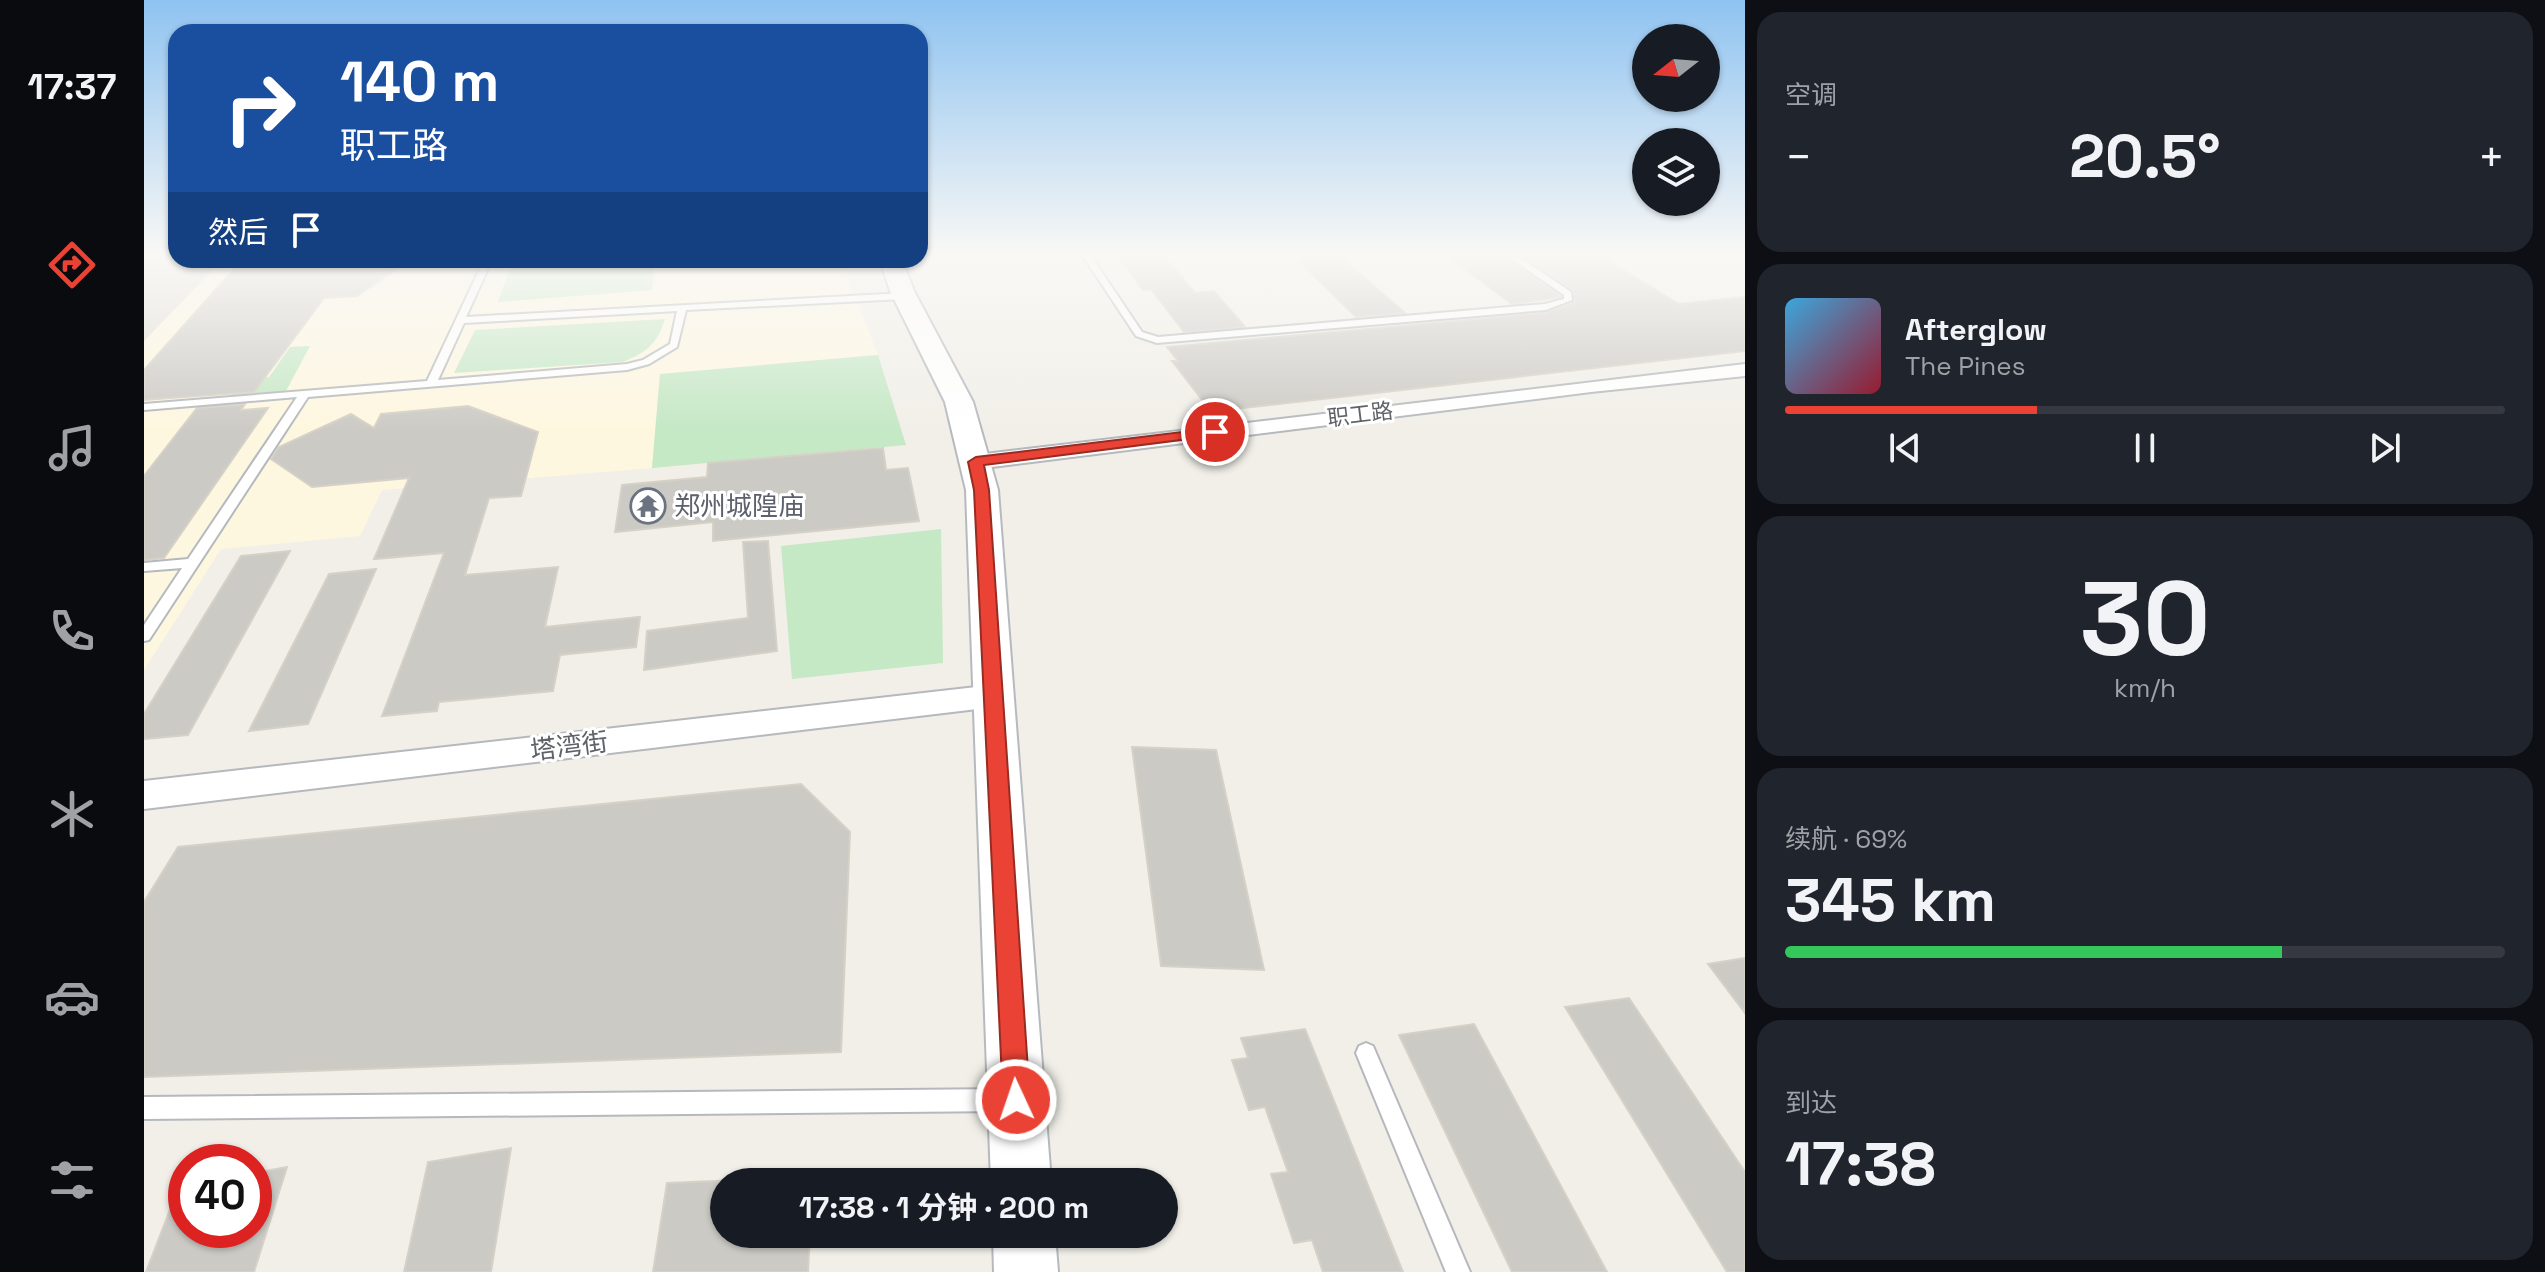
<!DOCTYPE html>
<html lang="zh">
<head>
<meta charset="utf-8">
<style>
	:root { --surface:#171b24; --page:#20242c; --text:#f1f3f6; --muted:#9ea1a6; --line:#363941; --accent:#ea4335 }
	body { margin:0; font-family:"Space Grotesk","Noto Sans SC",sans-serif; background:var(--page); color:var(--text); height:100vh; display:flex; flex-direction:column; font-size:30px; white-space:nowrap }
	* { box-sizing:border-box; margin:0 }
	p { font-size:26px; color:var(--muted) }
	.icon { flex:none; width:44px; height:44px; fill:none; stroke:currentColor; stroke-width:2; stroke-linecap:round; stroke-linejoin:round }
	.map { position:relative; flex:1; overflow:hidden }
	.panel { display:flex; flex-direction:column; gap:12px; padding:12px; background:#0d0f14; width:800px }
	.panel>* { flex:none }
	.hud { position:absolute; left:24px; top:24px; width:760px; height:244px; border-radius:24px; box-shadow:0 2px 6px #0004; background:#1a4fa0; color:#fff; overflow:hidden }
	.needle { width:52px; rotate:253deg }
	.buttons { position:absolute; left:1488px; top:24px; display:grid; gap:16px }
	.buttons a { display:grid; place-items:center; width:88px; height:88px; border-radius:50%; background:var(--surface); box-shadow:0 2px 6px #0004; font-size:40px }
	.speed { position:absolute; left:24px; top:1144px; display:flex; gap:16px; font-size:40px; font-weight:700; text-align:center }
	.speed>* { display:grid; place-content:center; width:104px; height:104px; border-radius:50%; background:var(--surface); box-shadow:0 2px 6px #0004; line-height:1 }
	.speed .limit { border:12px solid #d22; background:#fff; color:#111 }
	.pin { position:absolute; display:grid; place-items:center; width:68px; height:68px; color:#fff; margin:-34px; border:4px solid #fff; border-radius:50%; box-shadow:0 2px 8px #0007 }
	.me { position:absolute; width:88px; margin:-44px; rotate:357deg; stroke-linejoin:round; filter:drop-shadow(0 0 6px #0008) }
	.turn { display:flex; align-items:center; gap:28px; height:168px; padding:0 40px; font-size:36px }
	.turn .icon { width:104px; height:104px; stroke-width:2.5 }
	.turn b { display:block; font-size:56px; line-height:68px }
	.then { display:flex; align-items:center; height:76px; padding:0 40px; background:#0003; gap:16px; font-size:30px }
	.big { font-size:60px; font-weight:700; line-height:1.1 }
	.panel .tile { flex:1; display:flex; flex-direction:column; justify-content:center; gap:12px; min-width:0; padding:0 28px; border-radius:24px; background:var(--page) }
	.panel .dial { align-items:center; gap:0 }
	.dial b { font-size:104px; line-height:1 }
	.song { display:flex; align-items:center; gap:24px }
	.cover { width:96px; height:96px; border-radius:12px; background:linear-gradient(135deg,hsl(200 70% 55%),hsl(350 70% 35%)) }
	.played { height:8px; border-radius:4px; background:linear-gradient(90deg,var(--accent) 35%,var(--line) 35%) }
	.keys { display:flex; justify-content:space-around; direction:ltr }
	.heat { display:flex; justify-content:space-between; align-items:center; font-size:44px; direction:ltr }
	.charge { height:12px; border-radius:6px; background:linear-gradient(90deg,#34c759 69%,var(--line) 0) }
	.trip { position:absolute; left:566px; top:1168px; width:468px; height:80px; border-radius:40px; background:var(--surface); box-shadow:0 2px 6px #0004; font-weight:700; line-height:80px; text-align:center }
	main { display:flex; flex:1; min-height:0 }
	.tabs { display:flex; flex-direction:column; width:144px; justify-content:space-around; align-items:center; background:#090b0e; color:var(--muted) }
	.tabs .icon { width:56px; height:56px }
	.tabs .current { color:var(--accent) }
	.tabs b { font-size:36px; color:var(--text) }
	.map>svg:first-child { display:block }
	.commercial { fill:#fef7e0 }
	.education { fill:#e1ded6 }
	.green { fill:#c5e8c5 }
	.building { fill:#cccac5; stroke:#d6d1c6; stroke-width:2 }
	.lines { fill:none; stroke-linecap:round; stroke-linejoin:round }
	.lane-casing { stroke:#b5b8bc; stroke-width:4 }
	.street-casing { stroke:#b5b8bc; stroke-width:4 }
	.secondary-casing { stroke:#b6babf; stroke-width:4 }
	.lane { fill:#fff; fill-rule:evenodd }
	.street { fill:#fff; fill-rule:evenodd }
	.secondary { fill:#fff; fill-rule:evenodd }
	.route { fill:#ea4335; stroke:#982c22; stroke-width:2 }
	.labels { text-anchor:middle; stroke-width:6; stroke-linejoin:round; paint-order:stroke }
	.far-street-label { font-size:22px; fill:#5f6368; stroke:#fff }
	.worship-label { font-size:26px; fill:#5b616d; stroke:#fff; text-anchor:start }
	.street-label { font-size:26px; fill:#5f6368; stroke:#fff }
</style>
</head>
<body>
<main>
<nav class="tabs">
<b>17:37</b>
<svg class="icon current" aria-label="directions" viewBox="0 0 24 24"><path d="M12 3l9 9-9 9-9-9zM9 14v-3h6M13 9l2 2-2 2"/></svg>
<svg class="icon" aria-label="music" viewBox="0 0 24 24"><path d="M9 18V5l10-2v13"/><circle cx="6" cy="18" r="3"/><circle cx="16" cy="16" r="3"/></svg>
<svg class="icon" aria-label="phone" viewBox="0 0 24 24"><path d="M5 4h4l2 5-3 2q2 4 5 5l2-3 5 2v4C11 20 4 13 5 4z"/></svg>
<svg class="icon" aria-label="climate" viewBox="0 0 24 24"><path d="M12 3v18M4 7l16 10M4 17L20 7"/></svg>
<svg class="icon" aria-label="car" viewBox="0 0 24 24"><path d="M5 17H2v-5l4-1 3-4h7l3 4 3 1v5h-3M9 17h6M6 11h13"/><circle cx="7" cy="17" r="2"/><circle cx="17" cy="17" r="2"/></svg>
<svg class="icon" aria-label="filters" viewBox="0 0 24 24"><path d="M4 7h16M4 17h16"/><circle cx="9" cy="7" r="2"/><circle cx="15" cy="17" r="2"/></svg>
</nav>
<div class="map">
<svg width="1601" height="1272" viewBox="0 0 1601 1272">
	<rect width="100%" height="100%" fill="#f1efe8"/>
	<!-- commercial -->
	<path class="commercial" d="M 78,260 L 701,260 L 703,277 L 734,355 L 516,374 L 508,468 L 238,490 L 216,536 L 77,549 L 0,670 L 0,341 Z"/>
	<!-- education -->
	<path class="education" d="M 0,253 L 32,253 L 32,260 L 78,260 L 0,341 Z"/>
	<!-- green -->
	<path class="green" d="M 369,260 L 511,260 L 508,290 L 354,302 Z
		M 521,319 C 513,344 503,352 479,362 L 310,373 L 331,330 Z
		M 166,346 L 142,391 L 88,395 L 99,379 L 125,377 L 146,347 Z
		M 734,355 L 762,445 L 508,468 L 516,374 Z
		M 797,529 L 799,663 L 648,679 L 637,546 Z"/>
	<!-- building -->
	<path class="building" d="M 972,253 L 1017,253 L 1051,293 L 1070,291 L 1101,327 L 1040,332 L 1007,289 L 999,290 Z
		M 1152,253 L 1192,253 L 1261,313 L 1212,317 L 1155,261 L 1160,261 Z
		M 1299,253 L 1356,253 L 1417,297 L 1368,304 Z
		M 1375,253 L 1452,253 L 1535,304 L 1601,297 L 1601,351 L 1073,411 L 1065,400 L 1059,401 L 1028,361 L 1034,361 L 1023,347 L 1402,313 L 1431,302 L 1429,290 Z
		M 98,260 L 265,260 L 213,296 L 180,298 L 110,392 L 0,400 L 0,370 Z
		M 101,404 L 97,410 L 124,408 L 20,558 L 0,560 L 0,476 L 53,408 Z
		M 324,406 L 394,432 L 377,496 L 345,498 L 321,575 L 414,567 L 401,627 L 496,617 L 492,647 L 416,655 L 409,691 L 295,702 L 293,711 L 238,716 L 300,553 L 230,559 L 265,478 L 168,487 L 127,459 L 135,447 L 207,414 L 230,428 L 237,414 Z
		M 739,448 L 742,470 L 764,468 L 775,521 L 569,541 L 569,522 L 471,532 L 478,485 L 563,477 L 564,463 Z
		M 624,541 L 633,651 L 500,670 L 503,631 L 604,618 L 599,542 Z
		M 146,551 L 44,735 L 0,739 L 0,714 L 97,556 Z
		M 232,569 L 164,724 L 105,731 L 185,574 Z
		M 988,747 L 1072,750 L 1120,970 L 1017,966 Z
		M 657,784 L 706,832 L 697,1052 L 0,1077 L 0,902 L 34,847 Z
		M 1601,958 L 1601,1013 L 1564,964 Z
		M 1485,998 L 1601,1172 L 1601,1272 L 1583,1272 L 1421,1007 Z
		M 1330,1024 L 1463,1272 L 1368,1272 L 1255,1035 Z
		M 1161,1029 L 1259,1272 L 1179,1272 L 1168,1240 L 1150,1243 L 1127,1174 L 1144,1172 L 1121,1107 L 1105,1110 L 1088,1060 L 1104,1058 L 1097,1038 Z
		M 367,1148 L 347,1272 L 260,1272 L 284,1162 Z
		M 143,1167 L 110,1272 L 2,1272 L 40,1173 L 42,1230 L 110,1230 L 110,1173 Z
		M 669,1177 L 668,1182 L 580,1182 L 580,1234 L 666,1234 L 664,1272 L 509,1272 L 523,1183 Z"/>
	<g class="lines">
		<defs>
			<path id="lane" d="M 937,253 L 945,253 L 998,332 L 1014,337 L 1401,304 L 1420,299 L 1420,295 L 1359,253 L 1369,253 L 1427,292 L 1428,300 L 1402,310 L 1013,343 L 992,336 Z
				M 340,260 L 348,260 L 322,317 L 760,293 L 764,296 L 760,299 L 542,310 L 533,347 L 505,364 L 483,370 L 164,397 L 5,640 L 0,641 L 0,625 L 38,568 L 0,571 L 0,563 L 44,559 L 153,397 L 0,410 L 0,404 L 283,381 ZM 533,311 L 526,344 L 499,360 L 483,364 L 294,380 L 320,323 Z
				M 1222,1043 L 1229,1046 L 1326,1272 L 1302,1272 L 1212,1053 L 1215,1046 Z
				M 864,1089 L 871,1093 L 875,1100 L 871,1107 L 864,1111 L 0,1119 L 0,1097 Z"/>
			<path id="street" d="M 1601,364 L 1601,376 L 1447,392 L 832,469 L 824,467 L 821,462 L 824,457 L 832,455 Z
				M 850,685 L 861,688 L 865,696 L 861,704 L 850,707 L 0,809 L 0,781 Z"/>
			<path id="secondary" d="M 736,260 L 758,260 L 770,291 L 829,402 L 854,490 L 907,1182 L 847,1182 L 822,490 L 801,402 L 746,291 Z
				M 849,1234 L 911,1234 L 914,1272 L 850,1272 Z"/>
		</defs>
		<!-- lane casing -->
		<use href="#lane" class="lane-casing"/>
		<!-- street casing -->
		<use href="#street" class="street-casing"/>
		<!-- secondary casing -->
		<use href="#secondary" class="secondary-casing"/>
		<!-- lane -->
		<use href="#lane" class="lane"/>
		<!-- street -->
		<use href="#street" class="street"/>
		<!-- secondary -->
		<use href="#secondary" class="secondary"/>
	</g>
	<!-- sky -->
	<linearGradient id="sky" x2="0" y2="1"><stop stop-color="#8fc3f1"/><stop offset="0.59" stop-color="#f9f8f5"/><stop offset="1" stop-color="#f9f8f5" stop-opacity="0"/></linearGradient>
	<rect width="1601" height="431" fill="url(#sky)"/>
	<!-- route -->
	<path class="route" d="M 1071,428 L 1076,429 L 1076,435 L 840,465 L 845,490 L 886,1100 L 882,1110 L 872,1114 L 863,1110 L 859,1100 L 830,490 L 824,462 L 832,457 Z"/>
	<!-- icons -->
	<defs>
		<symbol id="temple-ring" viewBox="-11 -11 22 22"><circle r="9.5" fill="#fff" stroke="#6b7280" stroke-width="1.5"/><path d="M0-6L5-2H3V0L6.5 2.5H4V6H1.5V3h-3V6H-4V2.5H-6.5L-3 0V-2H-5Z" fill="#6b7280"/></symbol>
	</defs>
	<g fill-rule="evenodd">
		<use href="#temple-ring" x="484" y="486" width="40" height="40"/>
	</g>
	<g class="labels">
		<!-- far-street labels -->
		<g class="far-street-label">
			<text transform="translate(1216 414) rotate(-7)" y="8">职工路</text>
		</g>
		<!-- worship labels -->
		<g class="worship-label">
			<text x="530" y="515">郑州城隍庙</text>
		</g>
		<!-- street labels -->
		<g class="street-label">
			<text transform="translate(425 746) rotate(-7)" y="9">塔湾街</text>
		</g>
	</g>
</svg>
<div class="buttons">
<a><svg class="needle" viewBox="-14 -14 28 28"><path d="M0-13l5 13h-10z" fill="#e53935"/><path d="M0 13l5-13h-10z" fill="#9ea1a6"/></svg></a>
<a><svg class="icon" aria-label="layers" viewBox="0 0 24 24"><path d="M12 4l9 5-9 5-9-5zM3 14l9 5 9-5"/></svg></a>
</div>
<div class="speed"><div class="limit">40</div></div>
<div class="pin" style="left:1071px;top:432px;background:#d93025"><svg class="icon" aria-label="arrive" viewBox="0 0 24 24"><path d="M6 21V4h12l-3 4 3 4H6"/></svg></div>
<svg class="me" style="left:872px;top:1100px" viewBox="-20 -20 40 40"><circle r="17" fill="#ea4335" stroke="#fff" stroke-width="3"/><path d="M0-11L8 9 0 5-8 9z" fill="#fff"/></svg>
<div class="trip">17:38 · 1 分钟 · 200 m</div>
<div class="hud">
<div class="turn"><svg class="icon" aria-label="right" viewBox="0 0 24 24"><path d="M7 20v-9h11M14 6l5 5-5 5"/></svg><div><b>140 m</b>职工路</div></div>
<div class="then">然后<svg class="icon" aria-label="arrive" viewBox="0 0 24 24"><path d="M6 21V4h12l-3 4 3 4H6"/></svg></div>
</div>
</div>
<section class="panel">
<div class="tile"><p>空调</p>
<div class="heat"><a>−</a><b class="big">20.5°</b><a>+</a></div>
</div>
<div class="tile">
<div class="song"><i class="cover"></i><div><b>Afterglow</b><p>The Pines</p></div></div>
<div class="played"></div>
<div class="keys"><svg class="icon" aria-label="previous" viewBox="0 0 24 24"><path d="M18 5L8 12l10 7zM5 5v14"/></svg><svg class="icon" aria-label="pause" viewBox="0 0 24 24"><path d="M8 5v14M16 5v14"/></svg><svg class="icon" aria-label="next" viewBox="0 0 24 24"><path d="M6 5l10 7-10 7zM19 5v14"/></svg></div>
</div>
<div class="tile dial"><b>30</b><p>km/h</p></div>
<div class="tile"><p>续航 · 69%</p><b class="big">345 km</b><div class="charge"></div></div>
<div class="tile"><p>到达</p><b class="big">17:38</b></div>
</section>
</main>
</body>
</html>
